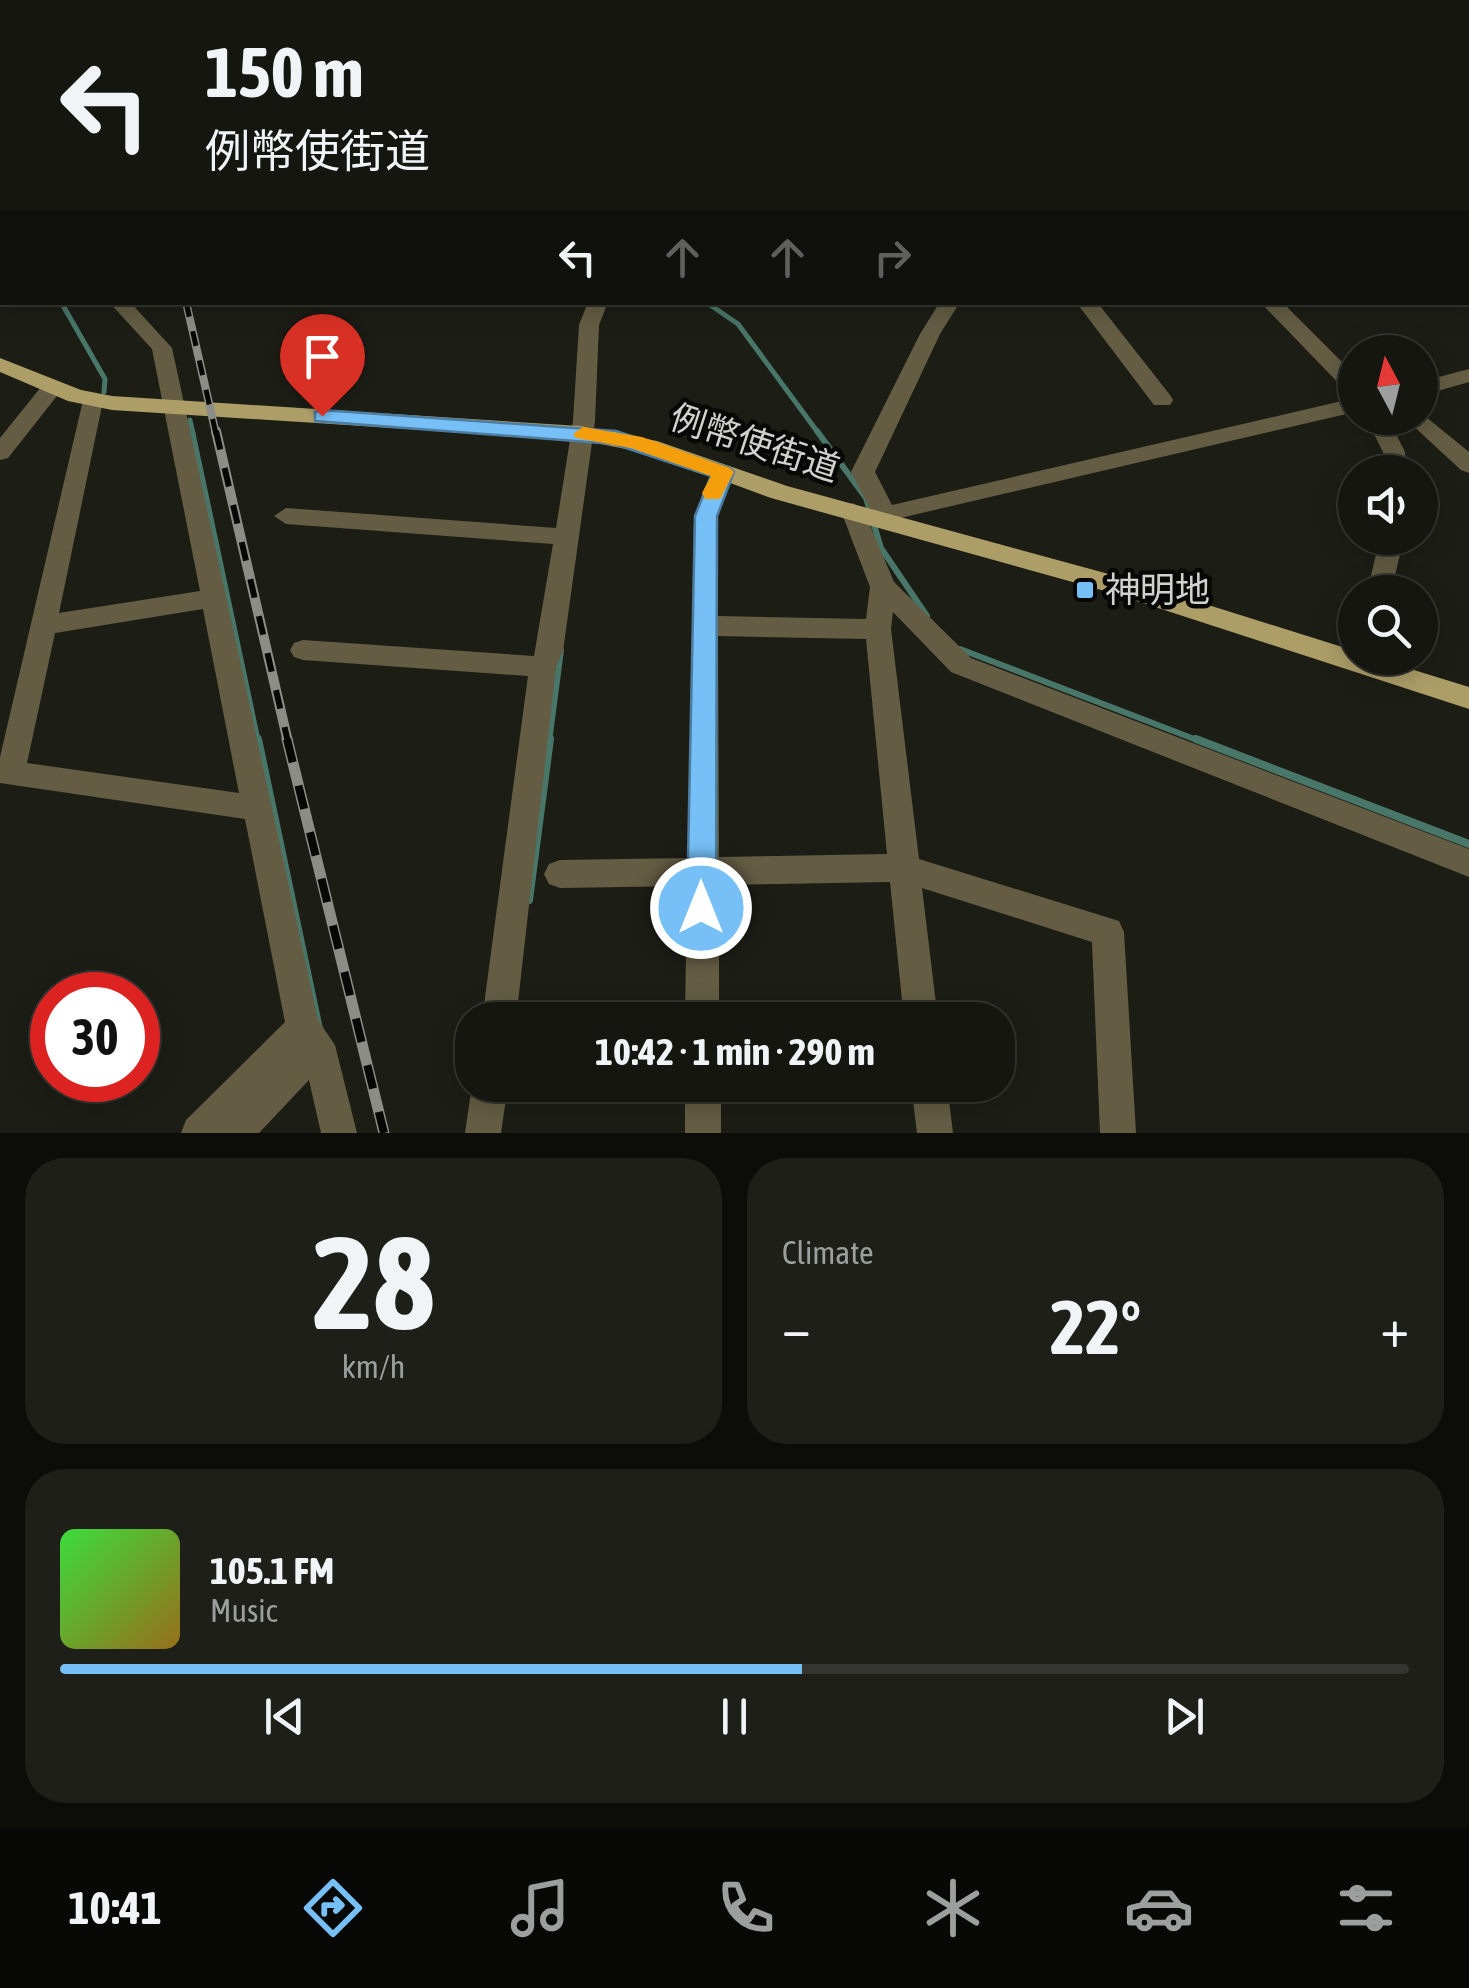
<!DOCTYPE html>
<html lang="en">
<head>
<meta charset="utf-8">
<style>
	:root { --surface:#151610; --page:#1e1f19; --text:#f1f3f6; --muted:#9d9f9f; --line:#343530; --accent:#76c0f7 }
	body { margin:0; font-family:"Asap Condensed","Noto Sans JP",sans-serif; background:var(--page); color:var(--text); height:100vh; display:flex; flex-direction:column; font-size:38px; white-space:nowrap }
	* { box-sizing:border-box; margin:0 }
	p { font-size:32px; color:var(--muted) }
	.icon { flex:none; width:55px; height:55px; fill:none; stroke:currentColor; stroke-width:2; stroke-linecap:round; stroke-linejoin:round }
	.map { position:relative; height:1133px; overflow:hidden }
	.side { display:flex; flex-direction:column; gap:25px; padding:25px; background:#0c0c09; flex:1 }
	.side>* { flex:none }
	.top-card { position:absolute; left:0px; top:0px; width:1470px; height:305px; box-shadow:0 5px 25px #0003,0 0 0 2px var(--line); background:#151610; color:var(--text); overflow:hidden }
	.needle { width:65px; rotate:353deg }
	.buttons { position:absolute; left:1338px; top:335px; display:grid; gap:20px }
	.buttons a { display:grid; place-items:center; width:100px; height:100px; border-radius:50%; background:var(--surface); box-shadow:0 5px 25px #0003,0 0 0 2px var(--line); font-size:50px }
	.speed { position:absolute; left:30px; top:972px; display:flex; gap:20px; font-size:50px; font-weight:700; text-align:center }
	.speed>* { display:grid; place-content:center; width:130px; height:130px; border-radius:50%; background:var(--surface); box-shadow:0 5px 25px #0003,0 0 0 2px var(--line); line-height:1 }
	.speed .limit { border:15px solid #d22; background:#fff; color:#111 }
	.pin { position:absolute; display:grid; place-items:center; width:85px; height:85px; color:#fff; margin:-102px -42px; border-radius:50% 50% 50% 0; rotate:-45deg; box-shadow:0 0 10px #0007 }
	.pin .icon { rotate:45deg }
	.me { position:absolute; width:110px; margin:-55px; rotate:0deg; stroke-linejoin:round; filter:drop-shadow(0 0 8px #0008) }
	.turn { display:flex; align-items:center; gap:35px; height:210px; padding:0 40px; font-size:45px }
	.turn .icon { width:130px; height:130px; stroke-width:2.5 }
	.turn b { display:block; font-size:70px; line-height:85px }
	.lanes { display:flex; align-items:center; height:95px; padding:0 40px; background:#0003; justify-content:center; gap:50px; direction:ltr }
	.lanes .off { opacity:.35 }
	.big { font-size:75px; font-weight:700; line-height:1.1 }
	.side .card { flex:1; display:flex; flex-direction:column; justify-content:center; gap:15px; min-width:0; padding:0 35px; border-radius:40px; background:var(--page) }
	.side .dial { align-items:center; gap:0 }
	.dial b { font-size:130px; line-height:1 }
	.song { display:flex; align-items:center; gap:30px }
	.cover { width:120px; height:120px; border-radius:15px; background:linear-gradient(135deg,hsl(120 70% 55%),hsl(40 70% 35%)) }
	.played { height:10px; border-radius:5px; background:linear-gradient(90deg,var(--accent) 55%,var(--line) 55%) }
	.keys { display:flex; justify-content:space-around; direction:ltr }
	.heat { display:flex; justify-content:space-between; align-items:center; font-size:55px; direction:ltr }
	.side .tiles { flex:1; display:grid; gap:25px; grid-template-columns:1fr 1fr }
	.card:last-child { grid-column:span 2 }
	.trip { position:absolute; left:455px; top:1002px; width:560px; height:100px; border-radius:40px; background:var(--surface); box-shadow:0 5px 25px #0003,0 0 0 2px var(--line); font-weight:700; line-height:100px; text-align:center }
	.tabs { display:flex; height:160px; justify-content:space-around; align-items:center; background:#080906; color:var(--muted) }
	.tabs .icon { width:70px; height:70px }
	.tabs .on { color:var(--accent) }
	.tabs b { font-size:45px; color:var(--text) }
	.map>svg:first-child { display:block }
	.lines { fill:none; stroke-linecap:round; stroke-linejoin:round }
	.stream-far2 { stroke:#487668; stroke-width:5 }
	.stream-far1 { stroke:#487668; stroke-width:6 }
	.stream { stroke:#487668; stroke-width:8 }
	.minor { fill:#645d44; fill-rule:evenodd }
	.major { fill:#ad9e68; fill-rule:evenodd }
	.rail-far2-casing { stroke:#8b8d86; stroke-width:8 }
	.rail-far1-casing { stroke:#8b8d86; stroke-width:10 }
	.rail-casing { stroke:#8b8d86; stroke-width:11 }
	.rail-far2 { stroke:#070805; stroke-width:5; stroke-dasharray:15; stroke-linecap:butt }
	.rail-far1 { stroke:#070805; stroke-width:6; stroke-dasharray:19; stroke-linecap:butt }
	.rail { stroke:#070805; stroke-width:8; stroke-dasharray:24; stroke-linecap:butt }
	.wall { fill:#454b44 }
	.shaded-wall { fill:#2e332c }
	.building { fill:#545a53; stroke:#676c66; stroke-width:2.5 }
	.route { fill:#76c0f7; stroke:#4d7da1; stroke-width:2.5 }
	.slow { fill:#f59e0b }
	.poi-dot { fill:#76c0f7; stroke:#070805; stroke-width:4 }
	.labels { text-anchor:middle; stroke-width:9; stroke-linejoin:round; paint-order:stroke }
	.street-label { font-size:35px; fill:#d1d2cd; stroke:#070805 }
	.poi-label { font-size:35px; fill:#d1d2cd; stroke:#070805; text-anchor:start }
</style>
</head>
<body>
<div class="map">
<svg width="1469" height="1133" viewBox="0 0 1469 1133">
	<rect width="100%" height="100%" fill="#1c1e16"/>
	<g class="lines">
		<!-- stream-far2 -->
		<path class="stream-far2" d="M 61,302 L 105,379 L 104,392
			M 706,302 L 738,324 L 819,434
			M 190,420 L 193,434"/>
		<!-- stream-far1 -->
		<path class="stream-far1" d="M 192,431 L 258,742
			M 817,431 L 866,498 L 881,548 L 927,616
			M 960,649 L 1202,742
			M 549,742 L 561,650"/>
		<!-- stream -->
		<path class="stream" d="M 258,739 L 319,1029
			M 1196,739 L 1469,844
			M 529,900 L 550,739"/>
		<!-- minor -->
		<path class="minor" d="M 88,0 L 102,0 L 102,2 L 88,2 Z
			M 182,0 L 197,0 L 198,2 L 184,2 Z
			M 420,0 L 435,0 L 436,2 L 422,2 Z
			M 853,0 L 876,0 L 877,2 L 855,2 Z
			M 1053,0 L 1076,0 L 1077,2 L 1055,2 Z
			M 1381,0 L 1395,0 L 1395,2 L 1381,2 Z
			M 1469,30 L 1469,39 L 1468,39 L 1468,30 Z
			M 1468,110 L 1469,110 L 1469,121 L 1468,120 Z
			M 109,302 L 130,302 L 172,348 L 318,1020 L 335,1045 L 357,1133 L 321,1133 L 309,1080 L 259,1133 L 181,1133 L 186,1120 L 285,1022 L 245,819 L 0,783 L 0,757 L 84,396 L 92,394 L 103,401 L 59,613 L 200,591 L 152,349 ZM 203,609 L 239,793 L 27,763 L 55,633 Z
			M 588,302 L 608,302 L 599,325 L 595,421 L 563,651 L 556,667 L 516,1020 L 482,1020 L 528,676 L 303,660 L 294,657 L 290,650 L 294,643 L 303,640 L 534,656 L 553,544 L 286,524 L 274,516 L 286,508 L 556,528 L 573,421 L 579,325 Z
			M 940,302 L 960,302 L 940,334 L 875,472 L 892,505 L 1355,398 L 1355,412 L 870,525 L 894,582 L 971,658 L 1469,849 L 1469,877 L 951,672 L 893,612 L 891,629 L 919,859 L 1119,921 L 1124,932 L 1136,1133 L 1100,1133 L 1092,942 L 922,888 L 938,1020 L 904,1020 L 890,882 L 719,885 L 719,1020 L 685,1020 L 687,886 L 560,888 L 549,884 L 544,874 L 549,864 L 560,860 L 688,858 L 694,516 L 715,467 L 731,467 L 735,472 L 718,516 L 718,616 L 866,619 L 870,587 L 841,511 L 853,503 L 865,511 L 870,509 L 851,472 L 920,334 ZM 718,636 L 866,639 L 887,854 L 719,857 Z
			M 1076,302 L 1097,302 L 1170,395 L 1173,400 L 1170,405 L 1154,405 Z
			M 1260,302 L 1282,302 L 1355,375 L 1355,394 L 1347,392 Z
			M 1469,369 L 1469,382 L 1420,396 L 1420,382 Z
			M 53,380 L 64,387 L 8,458 L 0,460 L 0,438 L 45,382 Z
			M 1420,412 L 1469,452 L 1469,473 L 1461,470 L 1410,423 L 1407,418 L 1420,418 Z
			M 1366,418 L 1388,418 L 1405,452 L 1407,472 L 1385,472 L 1383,452 Z
			M 1380,538 L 1404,538 L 1391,592 L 1367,592 Z
			M 472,1085 L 508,1085 L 501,1133 L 465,1133 Z
			M 685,1085 L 721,1085 L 721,1133 L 685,1133 Z
			M 911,1085 L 947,1085 L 953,1133 L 917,1133 Z"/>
		<!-- major -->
		<path class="major" d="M 0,358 L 81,390 L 112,396 L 580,426 L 657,441 L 787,486 L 1116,576 L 1355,651 L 1355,658 L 1375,658 L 1469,687 L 1469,709 L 1112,593 L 771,498 L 652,454 L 580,440 L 112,410 L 68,401 L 0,372 Z"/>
		<defs>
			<path id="rail-far2" d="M 186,302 L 216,434"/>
			<path id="rail-far1" d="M 216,431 L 288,742"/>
			<path id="rail" d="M 287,739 L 384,1133"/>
		</defs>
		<!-- rail-far2 casing -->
		<use href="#rail-far2" class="rail-far2-casing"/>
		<!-- rail-far1 casing -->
		<use href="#rail-far1" class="rail-far1-casing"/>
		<!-- rail casing -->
		<use href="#rail" class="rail-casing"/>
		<!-- rail-far2 -->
		<use href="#rail-far2" class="rail-far2"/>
		<!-- rail-far1 -->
		<use href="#rail-far1" class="rail-far1"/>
		<!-- rail -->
		<use href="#rail" class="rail"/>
	</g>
	<!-- wall -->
	<path class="wall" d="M 1079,0 L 1256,0 L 1254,2 L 1084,2 Z"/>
	<!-- shaded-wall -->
	<path class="shaded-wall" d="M 1240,0 L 1256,0 L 1254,2 L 1239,2 Z
		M 0,148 L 2,148 L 2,169 L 0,170 Z"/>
	<!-- building -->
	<path class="building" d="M 0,0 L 77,0 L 76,2 L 2,2 L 2,148 L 0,148 Z"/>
	<!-- route -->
	<path class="route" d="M 322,410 L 616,431 L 730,468 L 734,472 L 717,516 L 716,908 L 711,918 L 701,921 L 691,918 L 687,908 L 695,516 L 711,476 L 614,444 L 315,421 L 315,412 Z"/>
	<!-- slow -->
	<path class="slow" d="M 583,427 L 642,437 L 730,468 L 734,472 L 720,499 L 705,499 L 702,493 L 711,476 L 631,448 L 576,438 L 573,434 Z"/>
	<!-- markers -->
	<rect class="poi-dot" x="1075" y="580" width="20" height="20" rx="5"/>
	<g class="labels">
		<!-- street labels -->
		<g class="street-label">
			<text transform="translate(755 443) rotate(18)" y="12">例幣使街道</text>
		</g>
		<!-- poi labels -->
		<g class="poi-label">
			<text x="1105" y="602">神明地</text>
		</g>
	</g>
</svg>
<div class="buttons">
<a><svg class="needle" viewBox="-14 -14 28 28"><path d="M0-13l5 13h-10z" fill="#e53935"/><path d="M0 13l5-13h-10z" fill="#9d9f9f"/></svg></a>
<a><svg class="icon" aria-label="sound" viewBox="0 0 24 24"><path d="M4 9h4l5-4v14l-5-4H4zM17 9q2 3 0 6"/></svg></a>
<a><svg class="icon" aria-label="search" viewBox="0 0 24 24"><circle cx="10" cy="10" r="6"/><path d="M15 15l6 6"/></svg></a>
</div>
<div class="speed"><div class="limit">30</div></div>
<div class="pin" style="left:322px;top:416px;background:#d93025"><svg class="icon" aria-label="arrive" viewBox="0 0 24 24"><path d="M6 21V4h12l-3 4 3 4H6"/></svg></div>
<svg class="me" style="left:701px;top:908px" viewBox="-20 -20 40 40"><circle r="17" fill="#76c0f7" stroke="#fff" stroke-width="3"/><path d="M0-11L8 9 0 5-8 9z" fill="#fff"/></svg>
<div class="trip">10:42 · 1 min · 290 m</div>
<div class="top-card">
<div class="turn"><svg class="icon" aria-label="left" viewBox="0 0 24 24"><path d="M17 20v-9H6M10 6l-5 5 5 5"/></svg><div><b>150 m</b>例幣使街道</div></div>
<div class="lanes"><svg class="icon" aria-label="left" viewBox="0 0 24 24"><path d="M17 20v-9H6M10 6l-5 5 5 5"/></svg><svg class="icon off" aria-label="ahead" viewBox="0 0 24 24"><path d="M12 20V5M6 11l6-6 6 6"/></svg><svg class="icon off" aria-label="ahead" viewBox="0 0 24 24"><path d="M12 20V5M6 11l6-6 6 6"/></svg><svg class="icon off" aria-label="right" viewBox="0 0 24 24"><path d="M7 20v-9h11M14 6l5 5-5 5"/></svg></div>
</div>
</div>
<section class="side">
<div class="tiles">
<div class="card dial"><b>28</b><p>km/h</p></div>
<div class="card"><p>Climate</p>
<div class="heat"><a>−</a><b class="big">22°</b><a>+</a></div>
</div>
<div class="card">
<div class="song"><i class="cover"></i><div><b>105.1 FM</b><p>Music</p></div></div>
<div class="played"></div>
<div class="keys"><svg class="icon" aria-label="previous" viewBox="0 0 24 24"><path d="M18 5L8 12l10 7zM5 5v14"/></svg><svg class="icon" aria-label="pause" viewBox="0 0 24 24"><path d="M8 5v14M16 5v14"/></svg><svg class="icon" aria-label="next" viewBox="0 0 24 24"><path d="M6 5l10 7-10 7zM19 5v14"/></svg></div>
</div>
</div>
</section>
<nav class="tabs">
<b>10:41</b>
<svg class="icon on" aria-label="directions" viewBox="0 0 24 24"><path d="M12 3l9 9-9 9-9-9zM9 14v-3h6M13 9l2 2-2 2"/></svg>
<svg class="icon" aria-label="music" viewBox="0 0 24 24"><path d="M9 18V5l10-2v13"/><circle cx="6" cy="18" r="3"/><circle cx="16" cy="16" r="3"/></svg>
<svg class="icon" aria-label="phone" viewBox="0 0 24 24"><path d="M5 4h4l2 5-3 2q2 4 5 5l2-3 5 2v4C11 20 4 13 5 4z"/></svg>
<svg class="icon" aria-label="climate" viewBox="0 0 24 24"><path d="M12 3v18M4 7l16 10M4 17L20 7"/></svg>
<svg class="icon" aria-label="car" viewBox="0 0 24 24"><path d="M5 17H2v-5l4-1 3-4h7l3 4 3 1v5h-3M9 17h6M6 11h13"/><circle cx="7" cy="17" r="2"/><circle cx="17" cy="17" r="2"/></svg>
<svg class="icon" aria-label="filters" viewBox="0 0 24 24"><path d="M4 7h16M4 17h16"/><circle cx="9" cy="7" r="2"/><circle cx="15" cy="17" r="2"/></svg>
</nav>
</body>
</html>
